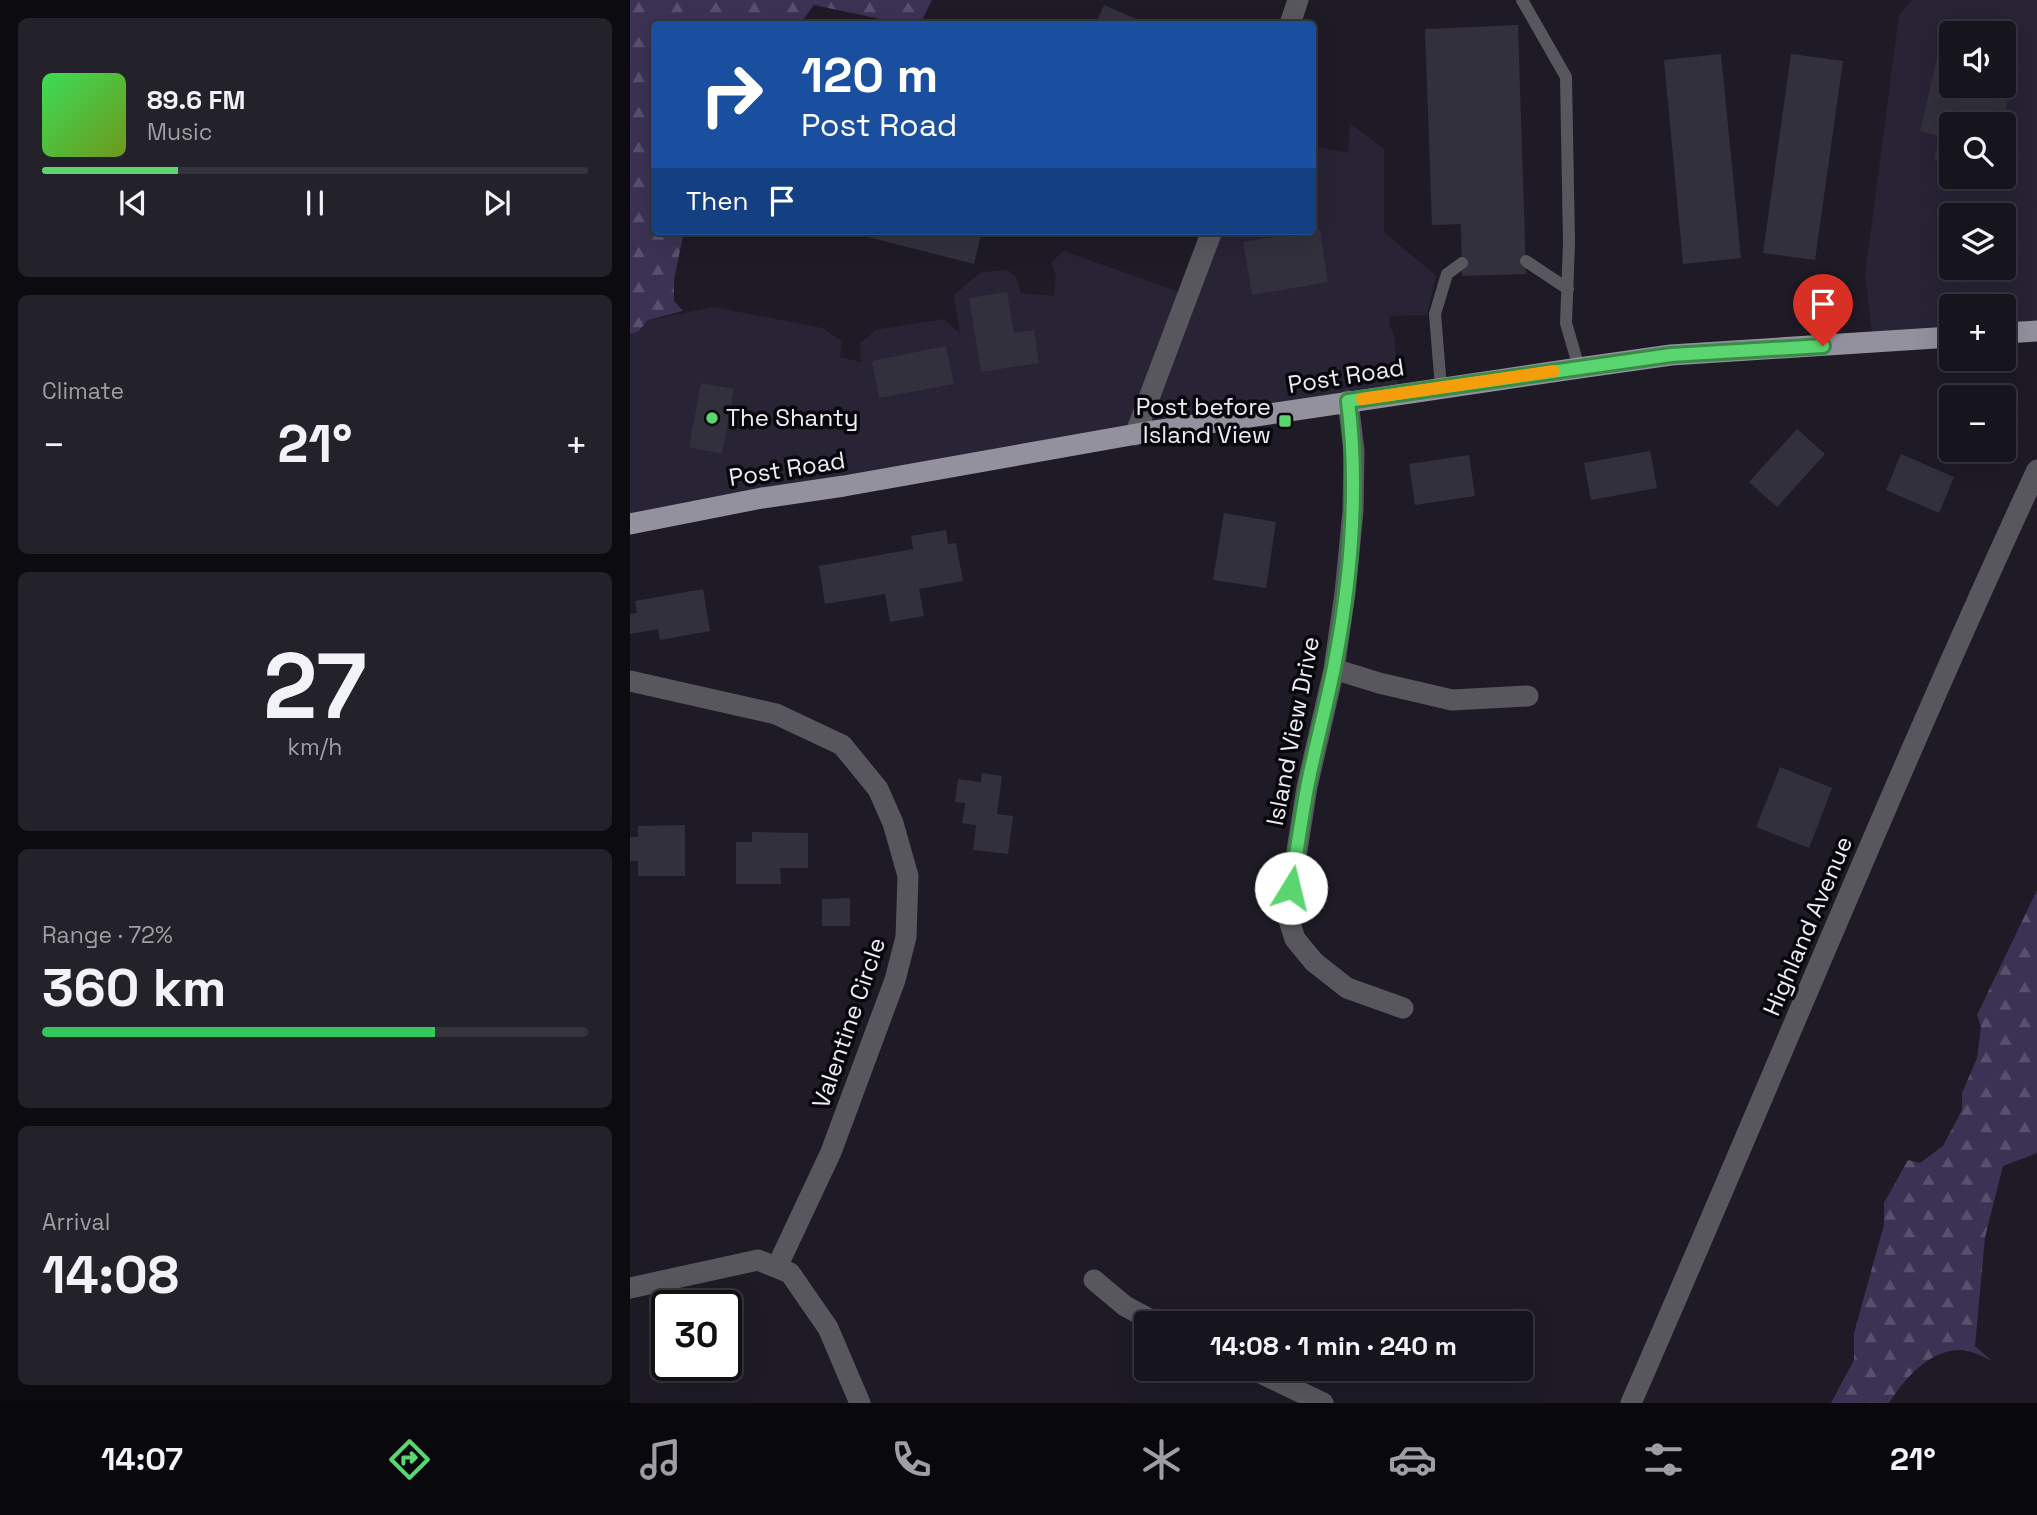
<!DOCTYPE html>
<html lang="en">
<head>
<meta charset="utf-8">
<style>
	:root { --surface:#16141d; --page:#23212a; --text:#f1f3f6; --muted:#9e9ea4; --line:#35333b; --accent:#5ad56f }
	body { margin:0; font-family:"Space Grotesk",sans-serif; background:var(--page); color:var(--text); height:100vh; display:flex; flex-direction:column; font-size:26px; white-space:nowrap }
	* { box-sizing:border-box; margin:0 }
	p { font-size:23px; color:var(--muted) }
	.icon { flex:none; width:38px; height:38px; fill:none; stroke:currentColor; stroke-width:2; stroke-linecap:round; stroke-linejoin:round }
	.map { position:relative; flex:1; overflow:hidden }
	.side { display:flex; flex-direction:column; gap:18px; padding:18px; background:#0c0b10; width:630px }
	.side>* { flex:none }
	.guide { position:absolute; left:21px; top:21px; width:665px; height:214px; border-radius:7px; box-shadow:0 7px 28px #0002,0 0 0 2px var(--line); background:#1a4fa0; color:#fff; overflow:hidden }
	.fabs { position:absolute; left:1309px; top:21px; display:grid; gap:14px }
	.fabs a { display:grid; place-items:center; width:77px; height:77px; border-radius:7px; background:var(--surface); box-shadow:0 7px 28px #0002,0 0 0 2px var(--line); font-size:35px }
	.speed { position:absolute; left:21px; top:1290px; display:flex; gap:14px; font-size:35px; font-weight:700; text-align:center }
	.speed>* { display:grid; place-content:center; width:91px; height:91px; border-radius:50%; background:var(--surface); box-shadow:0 7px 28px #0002,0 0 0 2px var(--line); line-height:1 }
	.speed .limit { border:4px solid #111; border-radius:10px; background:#fff; color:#111 }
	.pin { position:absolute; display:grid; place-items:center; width:60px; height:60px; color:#fff; margin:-72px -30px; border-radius:50% 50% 50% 0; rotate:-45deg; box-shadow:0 0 7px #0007 }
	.pin .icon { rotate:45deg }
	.me { position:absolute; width:77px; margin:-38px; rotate:9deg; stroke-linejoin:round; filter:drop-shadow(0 0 5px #0008) }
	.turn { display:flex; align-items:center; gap:24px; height:147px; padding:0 35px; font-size:32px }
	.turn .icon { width:91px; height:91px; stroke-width:2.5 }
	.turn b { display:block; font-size:49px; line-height:60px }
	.then { display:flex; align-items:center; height:66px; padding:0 35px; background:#0003; gap:14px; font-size:26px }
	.big { font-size:52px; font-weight:700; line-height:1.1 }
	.side .card { flex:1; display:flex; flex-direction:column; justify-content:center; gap:10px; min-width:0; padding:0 24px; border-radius:10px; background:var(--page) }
	.side .dial { align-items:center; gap:0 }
	.dial b { font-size:91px; line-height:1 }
	.song { display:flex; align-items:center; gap:21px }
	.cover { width:84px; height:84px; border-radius:10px; background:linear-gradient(135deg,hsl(130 70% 55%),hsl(80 70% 35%)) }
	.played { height:7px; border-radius:4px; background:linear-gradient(90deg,var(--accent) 25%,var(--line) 25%) }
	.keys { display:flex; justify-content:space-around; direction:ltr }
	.heat { display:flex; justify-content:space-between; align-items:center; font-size:38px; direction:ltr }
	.charge { height:10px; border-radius:5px; background:linear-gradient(90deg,#34c759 72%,var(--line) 0) }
	.trip { position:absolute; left:504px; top:1311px; width:399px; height:70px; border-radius:7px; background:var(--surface); box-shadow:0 7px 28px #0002,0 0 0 2px var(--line); font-weight:700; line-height:70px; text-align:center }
	.dock { display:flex; height:112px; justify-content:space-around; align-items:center; background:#09080c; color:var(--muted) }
	.dock .icon { width:49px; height:49px }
	.dock .active { color:var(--accent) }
	.dock b { font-size:32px; color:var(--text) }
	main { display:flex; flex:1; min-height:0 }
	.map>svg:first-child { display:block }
	.built { fill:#282335; fill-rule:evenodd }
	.forest { fill:url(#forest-firs) }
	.building { fill:#33303d }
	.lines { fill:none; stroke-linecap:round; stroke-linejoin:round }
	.lane { stroke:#58575d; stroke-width:12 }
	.street { stroke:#58575d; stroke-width:21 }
	.primary { stroke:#94919e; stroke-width:21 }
	.route-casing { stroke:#3a8a48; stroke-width:18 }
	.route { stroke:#5ad56f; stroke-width:12 }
	.slow { stroke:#f59e0b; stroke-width:12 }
	.poi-dot { fill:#5ad56f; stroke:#08070b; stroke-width:2.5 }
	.labels { text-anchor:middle; stroke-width:7; stroke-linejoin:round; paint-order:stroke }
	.street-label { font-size:24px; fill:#eeecf5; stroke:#08070b }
	.poi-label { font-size:24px; fill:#eeecf5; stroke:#08070b; text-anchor:end }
</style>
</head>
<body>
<main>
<section class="side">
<div class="card">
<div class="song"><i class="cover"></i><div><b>89.6 FM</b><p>Music</p></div></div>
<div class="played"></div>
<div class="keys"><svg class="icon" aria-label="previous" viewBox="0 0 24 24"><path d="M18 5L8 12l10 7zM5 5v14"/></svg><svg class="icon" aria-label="pause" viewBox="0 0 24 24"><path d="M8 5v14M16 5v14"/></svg><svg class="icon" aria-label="next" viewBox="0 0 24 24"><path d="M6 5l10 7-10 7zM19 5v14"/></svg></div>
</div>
<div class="card"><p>Climate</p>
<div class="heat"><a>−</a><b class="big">21°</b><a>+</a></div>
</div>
<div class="card dial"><b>27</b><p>km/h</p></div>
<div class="card"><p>Range · 72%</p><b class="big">360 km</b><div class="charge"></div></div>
<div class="card"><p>Arrival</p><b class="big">14:08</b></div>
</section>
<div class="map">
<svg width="1407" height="1403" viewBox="0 0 1407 1403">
	<defs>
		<pattern id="forest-firs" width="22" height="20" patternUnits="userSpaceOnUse" patternTransform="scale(1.75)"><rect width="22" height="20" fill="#3c3254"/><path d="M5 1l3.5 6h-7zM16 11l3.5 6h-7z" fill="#58506d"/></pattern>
	</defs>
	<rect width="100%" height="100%" fill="#1e1b27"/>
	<!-- built -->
	<path class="built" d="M 1282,0 L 1407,0 L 1407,334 L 1374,336 L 1374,306 L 1321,306 L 1321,339 L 1243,341 L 1235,275 L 1269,15 ZM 1321,33 L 1374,33 L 1374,86 L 1321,86 ZM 1321,124 L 1374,124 L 1374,177 L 1321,177 ZM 1321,215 L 1374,215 L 1374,268 L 1321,268 Z
		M 720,123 L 754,149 L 754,232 L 806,276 L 797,315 L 760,316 L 759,325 L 764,334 L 768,387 L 0,523 L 0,334 L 8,332 L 18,320 L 84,307 L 192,328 L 212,341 L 210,357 L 231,362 L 230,343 L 246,330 L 313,319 L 330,333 L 324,295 L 351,272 L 377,270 L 386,277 L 391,293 L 424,296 L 426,276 L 421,262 L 434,251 L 552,293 L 579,231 L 682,231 L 683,146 L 718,153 Z"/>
	<!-- forest -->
	<path class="forest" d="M 0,0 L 302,0 L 290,24 L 274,24 L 184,5 L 170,24 L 24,24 L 24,231 L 54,231 L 44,280 L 44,301 L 53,311 L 18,320 L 8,332 L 0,334 Z
		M 1407,890 L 1407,1153 L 1373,1166 L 1355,1237 L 1345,1346 L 1362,1361 C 1353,1357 1341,1350 1331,1350 C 1299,1350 1275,1378 1259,1403 L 1201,1403 L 1224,1360 L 1224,1333 L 1254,1225 L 1254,1203 L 1278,1160 L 1290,1163 L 1313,1146 L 1332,1110 L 1332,1093 L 1347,1058 L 1351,1026 L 1347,1015 Z"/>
	<!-- building -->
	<path class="building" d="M 474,5 L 518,24 L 466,24 Z
		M 888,25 L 896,274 L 832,276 L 831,224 L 802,225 L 795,29 Z
		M 1091,54 L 1111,258 L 1053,264 L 1034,60 Z
		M 1161,54 L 1213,61 L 1185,260 L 1133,253 Z
		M 1308,54 L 1321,57 L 1321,86 L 1374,86 L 1374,75 L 1383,78 L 1372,124 L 1321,124 L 1321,163 L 1304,159 L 1310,136 L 1290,131 Z
		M 690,229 L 698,282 L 622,295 L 613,242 Z
		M 214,231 L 352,231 L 344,264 Z
		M 377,292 L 384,333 L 404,330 L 409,363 L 351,372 L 339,298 Z
		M 316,346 L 324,384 L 249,398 L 242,361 Z
		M 71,383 L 104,389 L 92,454 L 59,447 Z
		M 1167,429 L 1195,454 L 1147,507 L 1119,482 Z
		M 1020,451 L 1027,488 L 961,500 L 954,463 Z
		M 1271,454 L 1324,477 L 1309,513 L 1256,490 Z
		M 839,455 L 845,496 L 785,505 L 779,464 Z
		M 594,513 L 646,522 L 636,588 L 583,580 Z
		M 316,530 L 318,544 L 326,543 L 333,581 L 289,589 L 294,616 L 260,622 L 255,594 L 195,604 L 189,566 L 283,549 L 281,536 Z
		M 73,589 L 80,631 L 30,640 L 28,629 L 0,634 L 0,614 L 7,613 L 5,601 Z
		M 1150,767 L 1202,788 L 1179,848 L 1126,827 Z
		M 352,773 L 372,776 L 367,814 L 383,816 L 378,854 L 343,850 L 346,825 L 332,823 L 335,803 L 325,802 L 328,779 L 351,782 Z
		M 55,825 L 55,876 L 8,876 L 8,861 L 0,861 L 0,837 L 8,837 L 8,826 Z
		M 122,832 L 178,833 L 178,868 L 150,868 L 151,884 L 106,884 L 106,842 L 122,842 Z
		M 220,898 L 220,926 L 192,926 L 192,899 Z"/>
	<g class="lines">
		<!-- lane -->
		<path class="lane" d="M 892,0 L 936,77 L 939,243 L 936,323 L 949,368
			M 896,261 L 938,289
			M 811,388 L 805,314 L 817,274 L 832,263"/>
		<!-- street -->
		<path class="street" d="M 660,24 L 668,0
			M 718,401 L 724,451 L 723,511 L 715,593 L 704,669 L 677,787 L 657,914 L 665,939 L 684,962 L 717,988 L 773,1008
			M 505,435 L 582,231
			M 704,669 L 749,683 L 822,700 L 898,696
			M 0,681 L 146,714 L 212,745 L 248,789 L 263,823 L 278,876 L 276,937 L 265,980 L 201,1152 L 147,1267
			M 464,1280 L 495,1306 L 527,1323
			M 0,1288 L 128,1260 L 160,1273 L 198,1328 L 230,1403
			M 620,1368 L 693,1403
			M 1001,1403 C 1137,1093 1264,778 1407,470"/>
		<!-- primary -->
		<path class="primary" d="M 1374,333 L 1407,331
			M 0,524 L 132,498 L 214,486 L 518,432 L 949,368 L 1041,355 L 1321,337"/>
	</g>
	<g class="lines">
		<defs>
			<path id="route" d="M 661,888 C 666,855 671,821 677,788 C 685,747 696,708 704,667 C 721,580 729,489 718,401 L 1041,355 L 1193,346"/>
		</defs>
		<!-- route casing -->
		<use href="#route" class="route-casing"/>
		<!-- route -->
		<use href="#route" class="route"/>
		<!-- slow -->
		<path class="slow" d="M 732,399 L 924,371"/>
	</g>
	<!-- markers -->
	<g class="poi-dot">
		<circle cx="82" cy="418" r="7"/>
		<rect x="648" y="414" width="14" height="14" rx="3.5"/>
	</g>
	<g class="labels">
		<!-- street labels -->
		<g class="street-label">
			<text transform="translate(716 376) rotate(-9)" y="8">Post Road</text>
			<text transform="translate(157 469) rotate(-9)" y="8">Post Road</text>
			<text transform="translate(663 731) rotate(-79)" y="8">Island View Drive</text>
			<text transform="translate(1178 926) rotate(-67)" y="8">Highland Avenue</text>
			<text transform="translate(219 1023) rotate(-71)" y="8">Valentine Circle</text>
		</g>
		<!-- poi labels -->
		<g class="poi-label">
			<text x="641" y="415">Post before<tspan x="641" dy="28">Island View</tspan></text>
			<text x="96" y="426" text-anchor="start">The Shanty</text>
		</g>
	</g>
</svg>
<div class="fabs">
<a><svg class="icon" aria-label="sound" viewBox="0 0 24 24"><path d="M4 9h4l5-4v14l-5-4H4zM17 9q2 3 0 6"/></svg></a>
<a><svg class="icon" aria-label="search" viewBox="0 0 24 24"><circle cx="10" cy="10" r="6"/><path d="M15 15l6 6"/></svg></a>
<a><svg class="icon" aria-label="layers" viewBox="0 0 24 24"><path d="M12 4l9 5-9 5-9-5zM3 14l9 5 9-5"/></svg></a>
<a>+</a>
<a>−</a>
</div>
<div class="speed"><div class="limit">30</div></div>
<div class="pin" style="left:1193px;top:346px;background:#d93025"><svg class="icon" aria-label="arrive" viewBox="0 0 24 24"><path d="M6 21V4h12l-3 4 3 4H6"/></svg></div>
<svg class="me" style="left:661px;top:888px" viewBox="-20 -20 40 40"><circle r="19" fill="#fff"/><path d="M0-13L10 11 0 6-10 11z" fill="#5ad56f"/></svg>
<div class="trip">14:08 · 1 min · 240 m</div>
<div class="guide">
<div class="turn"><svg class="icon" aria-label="right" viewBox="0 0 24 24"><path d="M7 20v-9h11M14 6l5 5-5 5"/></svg><div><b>120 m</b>Post Road</div></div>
<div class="then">Then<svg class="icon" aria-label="arrive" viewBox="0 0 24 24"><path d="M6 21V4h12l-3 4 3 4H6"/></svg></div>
</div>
</div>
</main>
<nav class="dock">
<b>14:07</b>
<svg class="icon active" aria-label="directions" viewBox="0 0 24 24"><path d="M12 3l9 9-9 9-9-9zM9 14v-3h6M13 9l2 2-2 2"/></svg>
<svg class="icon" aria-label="music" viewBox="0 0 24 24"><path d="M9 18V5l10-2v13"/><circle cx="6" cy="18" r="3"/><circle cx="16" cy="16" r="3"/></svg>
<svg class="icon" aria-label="phone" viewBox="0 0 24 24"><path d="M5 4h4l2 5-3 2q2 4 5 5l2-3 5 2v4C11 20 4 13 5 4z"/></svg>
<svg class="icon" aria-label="climate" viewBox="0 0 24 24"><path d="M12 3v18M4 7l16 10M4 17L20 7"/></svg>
<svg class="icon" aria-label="car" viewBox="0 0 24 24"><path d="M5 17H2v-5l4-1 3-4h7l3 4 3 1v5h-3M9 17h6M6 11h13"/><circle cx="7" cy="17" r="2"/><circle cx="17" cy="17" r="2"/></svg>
<svg class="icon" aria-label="filters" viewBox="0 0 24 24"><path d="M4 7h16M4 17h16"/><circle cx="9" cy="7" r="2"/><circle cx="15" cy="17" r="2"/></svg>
<b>21°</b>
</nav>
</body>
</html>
